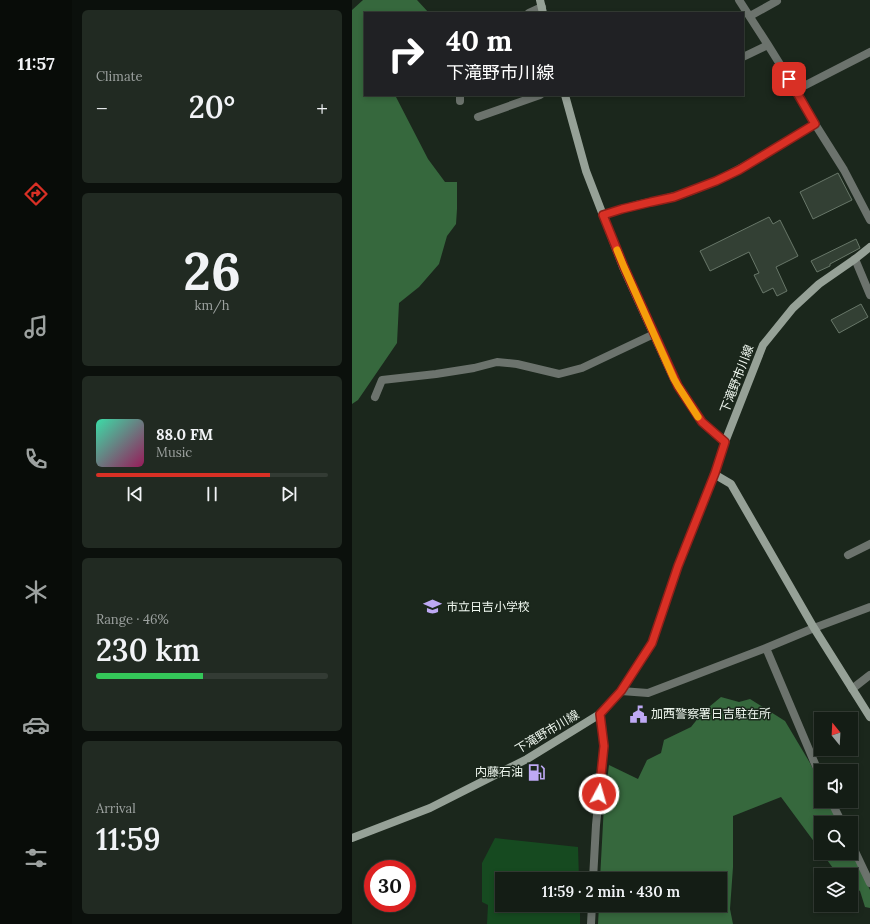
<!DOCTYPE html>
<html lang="en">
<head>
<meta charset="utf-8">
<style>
	:root { --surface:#141d15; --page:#212a22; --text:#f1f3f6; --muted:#9da2a0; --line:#333b34; --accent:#d93025 }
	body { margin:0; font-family:Lora,"Noto Sans JP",serif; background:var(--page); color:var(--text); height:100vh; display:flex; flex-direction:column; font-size:15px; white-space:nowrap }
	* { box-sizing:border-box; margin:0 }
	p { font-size:13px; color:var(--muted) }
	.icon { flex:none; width:22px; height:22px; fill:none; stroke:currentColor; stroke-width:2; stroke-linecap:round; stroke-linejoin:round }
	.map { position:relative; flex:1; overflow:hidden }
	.side { display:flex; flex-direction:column; gap:10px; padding:10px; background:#0b100c; width:280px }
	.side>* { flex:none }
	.top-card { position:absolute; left:12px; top:12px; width:380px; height:84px; border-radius:0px; box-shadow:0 2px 6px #0003,0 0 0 1px var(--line); background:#202124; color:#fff; overflow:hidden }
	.needle { width:26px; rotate:342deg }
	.buttons { position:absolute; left:462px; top:712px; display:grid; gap:8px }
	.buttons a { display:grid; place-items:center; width:44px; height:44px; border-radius:0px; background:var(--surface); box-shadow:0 2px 6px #0003,0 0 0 1px var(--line); font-size:20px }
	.speed { position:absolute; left:12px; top:860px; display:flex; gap:8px; font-size:20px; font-weight:700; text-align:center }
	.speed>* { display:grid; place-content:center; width:52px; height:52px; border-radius:50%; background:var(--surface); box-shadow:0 2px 6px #0003,0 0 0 1px var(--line); line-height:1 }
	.speed .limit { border:6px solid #d22; background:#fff; color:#111 }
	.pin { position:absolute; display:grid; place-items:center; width:34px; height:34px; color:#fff; margin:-17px; border-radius:8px; box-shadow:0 2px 6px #0006 }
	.me { position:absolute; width:44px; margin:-22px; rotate:6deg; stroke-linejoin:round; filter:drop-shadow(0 0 3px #0008) }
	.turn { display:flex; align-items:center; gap:14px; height:84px; padding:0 16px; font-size:18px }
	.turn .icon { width:52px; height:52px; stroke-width:2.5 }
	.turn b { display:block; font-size:28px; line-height:34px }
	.big { font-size:30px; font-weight:600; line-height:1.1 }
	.side .card { flex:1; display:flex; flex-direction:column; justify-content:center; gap:6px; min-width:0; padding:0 14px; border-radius:6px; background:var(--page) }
	.side .dial { align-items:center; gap:0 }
	.dial b { font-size:52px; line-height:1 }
	.song { display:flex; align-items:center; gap:12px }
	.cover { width:48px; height:48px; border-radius:6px; background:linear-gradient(135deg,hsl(160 70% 55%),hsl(330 70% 35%)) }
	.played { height:4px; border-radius:2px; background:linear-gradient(90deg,var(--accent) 75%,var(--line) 75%) }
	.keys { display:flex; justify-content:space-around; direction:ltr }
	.heat { display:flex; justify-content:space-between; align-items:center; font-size:22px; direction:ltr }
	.charge { height:6px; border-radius:3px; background:linear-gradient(90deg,#34c759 46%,var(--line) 0) }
	.trip { position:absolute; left:143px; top:872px; width:232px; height:40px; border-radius:0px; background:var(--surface); box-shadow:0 2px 6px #0003,0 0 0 1px var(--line); font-weight:600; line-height:40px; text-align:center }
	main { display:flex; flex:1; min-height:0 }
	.menu { display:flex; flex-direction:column; width:72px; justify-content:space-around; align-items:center; background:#080c08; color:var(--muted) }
	.menu .icon { width:28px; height:28px }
	.menu .current { color:var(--accent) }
	.menu b { font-size:18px; color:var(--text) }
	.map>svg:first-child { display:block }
	.forest { fill:#36683d }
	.water { fill:#164a20 }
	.building { fill:#334034; stroke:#687769 }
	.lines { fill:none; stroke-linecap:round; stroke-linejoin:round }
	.street { stroke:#6c736d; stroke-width:8 }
	.secondary { stroke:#96a197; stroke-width:8 }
	.route-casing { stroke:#8d1f18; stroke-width:10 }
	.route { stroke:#d93025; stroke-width:7 }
	.slow { stroke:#f59e0b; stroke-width:7 }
	.labels { text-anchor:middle; stroke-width:3; stroke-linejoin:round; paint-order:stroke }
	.street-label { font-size:12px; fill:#eff7ef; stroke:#1b271c }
	.poi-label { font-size:12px; fill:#eff7ef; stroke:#1b271c; text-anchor:start }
</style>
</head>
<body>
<main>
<nav class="menu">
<b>11:57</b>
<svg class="icon current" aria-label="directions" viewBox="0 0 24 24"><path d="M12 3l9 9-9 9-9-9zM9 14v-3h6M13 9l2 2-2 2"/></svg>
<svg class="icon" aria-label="music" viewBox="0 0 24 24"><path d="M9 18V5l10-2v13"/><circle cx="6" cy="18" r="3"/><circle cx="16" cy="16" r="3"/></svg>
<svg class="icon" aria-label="phone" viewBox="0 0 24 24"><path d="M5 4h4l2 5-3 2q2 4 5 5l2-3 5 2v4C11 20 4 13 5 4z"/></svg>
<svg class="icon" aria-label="climate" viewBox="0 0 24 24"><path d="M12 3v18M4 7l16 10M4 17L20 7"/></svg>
<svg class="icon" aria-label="car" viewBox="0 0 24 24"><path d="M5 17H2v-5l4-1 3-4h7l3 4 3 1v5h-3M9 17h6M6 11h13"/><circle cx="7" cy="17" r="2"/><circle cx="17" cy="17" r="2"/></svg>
<svg class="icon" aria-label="filters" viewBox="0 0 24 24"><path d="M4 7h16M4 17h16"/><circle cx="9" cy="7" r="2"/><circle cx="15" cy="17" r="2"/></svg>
</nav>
<section class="side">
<div class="card"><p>Climate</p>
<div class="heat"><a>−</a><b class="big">20°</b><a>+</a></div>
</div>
<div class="card dial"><b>26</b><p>km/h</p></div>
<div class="card">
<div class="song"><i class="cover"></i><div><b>88.0 FM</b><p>Music</p></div></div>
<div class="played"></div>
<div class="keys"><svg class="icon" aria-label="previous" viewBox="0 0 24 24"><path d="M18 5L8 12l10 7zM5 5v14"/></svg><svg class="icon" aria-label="pause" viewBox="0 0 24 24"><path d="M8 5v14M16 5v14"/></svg><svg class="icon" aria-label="next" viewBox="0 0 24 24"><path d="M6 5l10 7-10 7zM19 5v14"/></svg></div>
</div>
<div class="card"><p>Range · 46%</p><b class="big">230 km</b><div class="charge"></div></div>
<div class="card"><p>Arrival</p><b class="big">11:59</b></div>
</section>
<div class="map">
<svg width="518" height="924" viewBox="0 0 518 924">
	<rect width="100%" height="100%" fill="#1b271c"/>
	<!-- forest -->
	<path class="forest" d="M 11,0 L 65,0 L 77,13 L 13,13 L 13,95 L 42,95 L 44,97 L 76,159 L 93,182 L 105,182 L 105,209 L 104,224 L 95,236 L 87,264 L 67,287 L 47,303 L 45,343 L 6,400 L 0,404 L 0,10 Z
		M 369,697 L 387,702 L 398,699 L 433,721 L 458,763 L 469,786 L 469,801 L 476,801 L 487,823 L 469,823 L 469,851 L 429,797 L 381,816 L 381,867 L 378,909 L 381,924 L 246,924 L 247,905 L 368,905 L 368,879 L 248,879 L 252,805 L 257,765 L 286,779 L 295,760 L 309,753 L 312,740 L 339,727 L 351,712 Z
		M 499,849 L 518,890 L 518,908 L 513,907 L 508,891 L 499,885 L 499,875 L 486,875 L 470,853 L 499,853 Z"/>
	<!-- water -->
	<path class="water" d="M 143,838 L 226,847 L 227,879 L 150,879 L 150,905 L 228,905 L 228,924 L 135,924 L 136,905 L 130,902 L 130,863 Z"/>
	<!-- building -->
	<path class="building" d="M 486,173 L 500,200 L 461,219 L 448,192 Z
		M 417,217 L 421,224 L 428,220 L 446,256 L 424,267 L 435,291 L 425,296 L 421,288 L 411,293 L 402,275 L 407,273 L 397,252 L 358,271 L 348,251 Z
		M 504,239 L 508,248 L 478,264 L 478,266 L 465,272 L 459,261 Z
		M 509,304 L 516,317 L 487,333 L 479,320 Z"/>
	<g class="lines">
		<!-- street -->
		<path class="street" d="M 387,0 L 416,45 L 444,90 L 463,124 L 492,170 L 518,220
			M 177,13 L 190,7
			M 398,16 L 425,1
			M 391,57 L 416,45
			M 444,90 L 518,52
			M 108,101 L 108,95
			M 126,117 L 188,95
			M 251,215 C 267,210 282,205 298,202 C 314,198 327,196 342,190 C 385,174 423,147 463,124
			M 503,259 L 518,295
			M 23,397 L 30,380 L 84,374 L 122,368 L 145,362 L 165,364 L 207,374 L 230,368 L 302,334
			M 496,555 L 518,544
			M 414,648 L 469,778
			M 500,689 L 518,675
			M 269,691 L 296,693 L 414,648 L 462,628 L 518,607
			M 479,801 L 490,823
			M 499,843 L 518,883
			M 241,879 L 244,825 L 252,746 L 248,714
			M 239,924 L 240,905"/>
		<!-- secondary -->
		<path class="secondary" d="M 188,0 L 191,13
			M 213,95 L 234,171 L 271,267 L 322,379 L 326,386 L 350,422 L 373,442
			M 362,474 L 379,484 L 462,628 L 518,717
			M 0,838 L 78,808 L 175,759 L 248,714 L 269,691 L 300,643 L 326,566 L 363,473 L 373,442 L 411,345 L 441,308 L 467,284 L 503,259 L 518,247"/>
	</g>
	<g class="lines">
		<defs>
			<path id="route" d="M 247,794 L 252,746 L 248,714 L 269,691 L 300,643 L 326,566 L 363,473 L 373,442 L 350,422 L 326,386 L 272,267 L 251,215 L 270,209 L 299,202 L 322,197 L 364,181 L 387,170 L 463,124 L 437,79"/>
		</defs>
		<!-- route casing -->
		<use href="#route" class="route-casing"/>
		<!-- route -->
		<use href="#route" class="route"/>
		<!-- slow -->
		<path class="slow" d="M 265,250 L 272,267 L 322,379 L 326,386 L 346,417"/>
	</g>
	<!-- icons -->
	<defs>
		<symbol id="school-bare" viewBox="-9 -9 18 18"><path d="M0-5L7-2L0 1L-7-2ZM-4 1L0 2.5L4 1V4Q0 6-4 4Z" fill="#bea9f4" stroke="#1b271c" stroke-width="2.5" paint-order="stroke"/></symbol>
		<symbol id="civic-bare" viewBox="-9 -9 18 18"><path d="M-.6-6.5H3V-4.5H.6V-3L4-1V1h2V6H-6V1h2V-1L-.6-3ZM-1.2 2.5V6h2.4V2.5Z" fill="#bea9f4" stroke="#1b271c" stroke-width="2.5" paint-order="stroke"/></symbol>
		<symbol id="fuel-bare" viewBox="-9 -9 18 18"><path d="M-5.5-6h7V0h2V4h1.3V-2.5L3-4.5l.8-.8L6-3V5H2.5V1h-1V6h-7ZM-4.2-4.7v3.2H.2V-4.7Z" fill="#bea9f4" stroke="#1b271c" stroke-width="2.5" paint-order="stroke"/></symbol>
	</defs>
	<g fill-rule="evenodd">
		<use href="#school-bare" x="68" y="594" width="25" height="25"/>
		<use href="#civic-bare" x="274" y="702" width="25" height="25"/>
		<use href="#fuel-bare" x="172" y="760" width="25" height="25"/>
	</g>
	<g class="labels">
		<!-- street labels -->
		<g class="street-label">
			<text transform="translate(385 379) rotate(-69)" y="4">下滝野市川線</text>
			<text transform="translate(195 732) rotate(-31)" y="4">下滝野市川線</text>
		</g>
		<!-- poi labels -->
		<g class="poi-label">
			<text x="94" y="611">市立日吉小学校</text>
			<text x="299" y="718">加西警察署日吉駐在所</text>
			<text x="171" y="776" text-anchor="end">内藤石油</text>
		</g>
	</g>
</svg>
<div class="buttons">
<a><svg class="needle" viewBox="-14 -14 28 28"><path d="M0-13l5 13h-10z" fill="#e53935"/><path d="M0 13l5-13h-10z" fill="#9da2a0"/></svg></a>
<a><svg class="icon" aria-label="sound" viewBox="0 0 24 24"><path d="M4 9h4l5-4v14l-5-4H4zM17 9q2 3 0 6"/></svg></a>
<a><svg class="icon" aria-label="search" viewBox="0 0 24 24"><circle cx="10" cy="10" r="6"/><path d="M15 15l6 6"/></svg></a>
<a><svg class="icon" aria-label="layers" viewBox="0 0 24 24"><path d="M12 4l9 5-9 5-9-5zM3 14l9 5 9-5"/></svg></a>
</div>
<div class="speed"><div class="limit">30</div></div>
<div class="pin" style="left:437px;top:79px;background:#d93025"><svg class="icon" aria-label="arrive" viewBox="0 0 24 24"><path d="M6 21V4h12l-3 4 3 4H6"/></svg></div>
<svg class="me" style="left:247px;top:794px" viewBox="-20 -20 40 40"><circle r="17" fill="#d93025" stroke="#fff" stroke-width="3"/><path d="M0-11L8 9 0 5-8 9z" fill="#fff"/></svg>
<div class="trip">11:59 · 2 min · 430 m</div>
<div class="top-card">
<div class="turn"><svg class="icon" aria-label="right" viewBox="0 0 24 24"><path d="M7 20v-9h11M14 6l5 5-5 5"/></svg><div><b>40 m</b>下滝野市川線</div></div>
</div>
</div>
</main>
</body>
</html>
